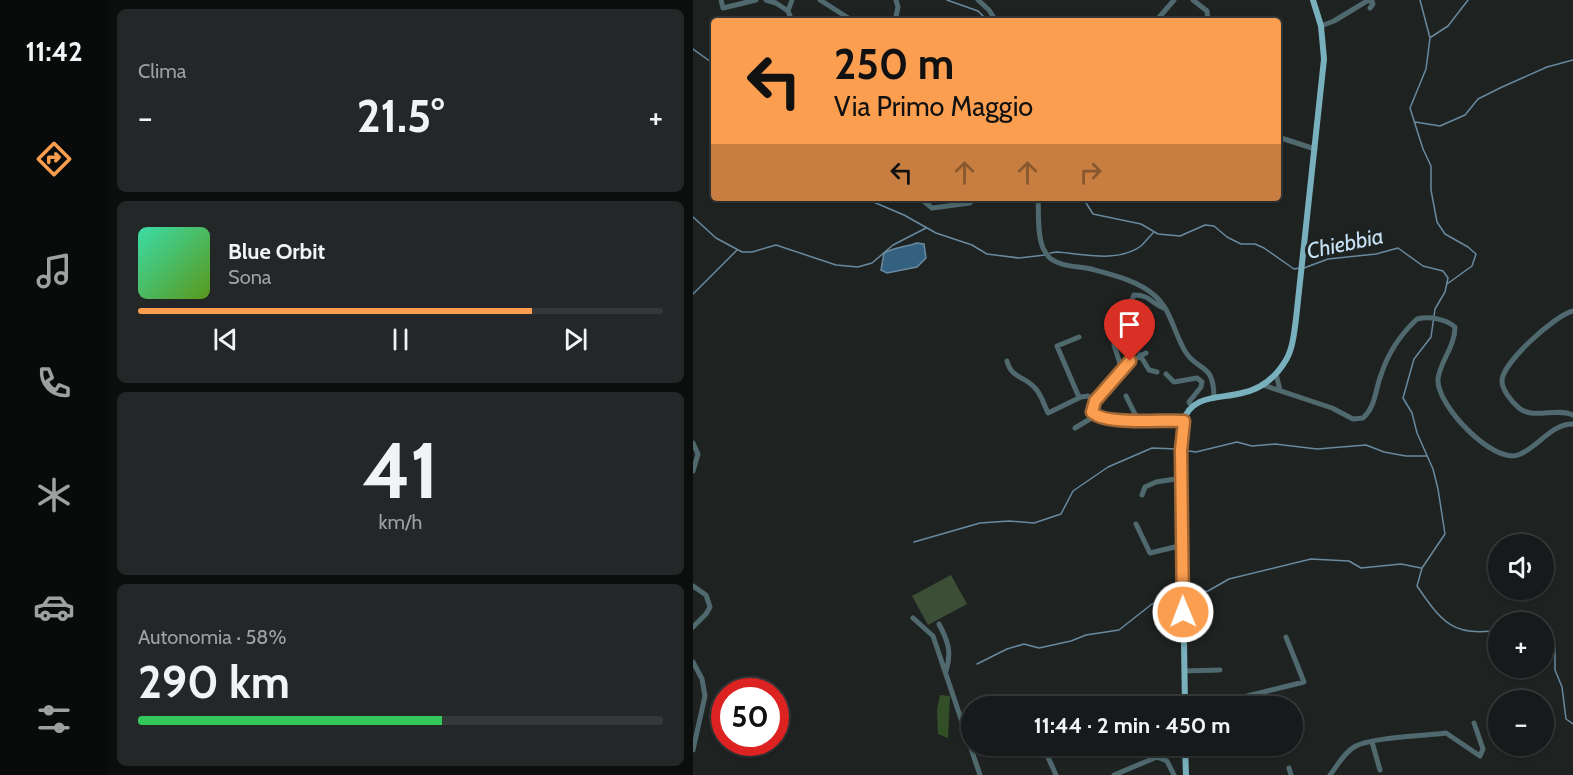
<!DOCTYPE html>
<html lang="it">
<head>
<meta charset="utf-8">
<style>
	:root { --surface:#161a1a; --page:#232727; --text:#f1f3f6; --muted:#9ea1a2; --line:#353839; --accent:#fb9e50 }
	body { margin:0; font-family:Cabin,sans-serif; background:var(--page); color:var(--text); height:100vh; display:flex; flex-direction:column; font-size:22px; white-space:nowrap }
	* { box-sizing:border-box; margin:0 }
	p { font-size:20px; color:var(--muted) }
	.icon { flex:none; width:33px; height:33px; fill:none; stroke:currentColor; stroke-width:2; stroke-linecap:round; stroke-linejoin:round }
	.map { position:relative; flex:1; overflow:hidden }
	.panel { display:flex; flex-direction:column; gap:9px; padding:9px; background:#0c0e0e; width:585px }
	.panel>* { flex:none }
	.hud { position:absolute; left:18px; top:18px; width:570px; height:183px; border-radius:6px; box-shadow:0 2px 4px #0004,0 0 0 2px var(--line); background:#fb9e50; color:#111; overflow:hidden }
	.tools { position:absolute; left:795px; top:534px; display:grid; gap:12px }
	.tools a { display:grid; place-items:center; width:66px; height:66px; border-radius:50%; background:var(--surface); box-shadow:0 2px 4px #0004,0 0 0 2px var(--line); font-size:30px }
	.speed { position:absolute; left:18px; top:678px; display:flex; gap:12px; font-size:30px; font-weight:700; text-align:center }
	.speed>* { display:grid; place-content:center; width:78px; height:78px; border-radius:50%; background:var(--surface); box-shadow:0 2px 4px #0004,0 0 0 2px var(--line); line-height:1 }
	.speed .limit { border:9px solid #d22; background:#fff; color:#111 }
	.pin { position:absolute; display:grid; place-items:center; width:51px; height:51px; color:#fff; margin:-62px -26px; border-radius:50% 50% 50% 0; rotate:-45deg; box-shadow:0 0 6px #0007 }
	.pin .icon { rotate:45deg }
	.me { position:absolute; width:66px; margin:-33px; rotate:359deg; stroke-linejoin:round; filter:drop-shadow(0 0 4px #0008) }
	.turn { display:flex; align-items:center; gap:21px; height:126px; padding:0 24px; font-size:27px }
	.turn .icon { width:78px; height:78px; stroke-width:2.5 }
	.turn b { display:block; font-size:42px; line-height:51px }
	.lanes { display:flex; align-items:center; height:57px; padding:0 24px; background:#0003; justify-content:center; gap:30px; direction:ltr }
	.lanes .off { opacity:.35 }
	.big { font-size:45px; font-weight:800; line-height:1.1 }
	.panel .widget { flex:1; display:flex; flex-direction:column; justify-content:center; gap:9px; min-width:0; padding:0 21px; border-radius:9px; background:var(--page) }
	.panel .dial { align-items:center; gap:0 }
	.dial b { font-size:78px; line-height:1 }
	.song { display:flex; align-items:center; gap:18px }
	.cover { width:72px; height:72px; border-radius:9px; background:linear-gradient(135deg,hsl(160 70% 55%),hsl(90 70% 35%)) }
	.played { height:6px; border-radius:3px; background:linear-gradient(90deg,var(--accent) 75%,var(--line) 75%) }
	.keys { display:flex; justify-content:space-around; direction:ltr }
	.heat { display:flex; justify-content:space-between; align-items:center; font-size:33px; direction:ltr }
	.charge { height:9px; border-radius:4px; background:linear-gradient(90deg,#34c759 58%,var(--line) 0) }
	.trip { position:absolute; left:268px; top:696px; width:342px; height:60px; border-radius:30px; background:var(--surface); box-shadow:0 2px 4px #0004,0 0 0 2px var(--line); font-weight:800; line-height:60px; text-align:center }
	main { display:flex; flex:1; min-height:0 }
	.tabs { display:flex; flex-direction:column; width:108px; justify-content:space-around; align-items:center; background:#090a0a; color:var(--muted) }
	.tabs .icon { width:42px; height:42px }
	.tabs .on { color:var(--accent) }
	.tabs b { font-size:27px; color:var(--text) }
	.map>svg:first-child { display:block }
	.green { fill:#3d4e37 }
	.forest { fill:#334f28 }
	.water { fill:#356181; stroke:#69899f; stroke-width:1.5 }
	.lines { fill:none; stroke-linecap:round; stroke-linejoin:round }
	.stream { stroke:#69899f; stroke-width:1.5 }
	.minor { stroke:#4f696f; stroke-width:5 }
	.major { stroke:#79b0be; stroke-width:6 }
	.route-casing { stroke:#a36734; stroke-width:15 }
	.route { stroke:#fb9e50; stroke-width:10 }
	.labels { text-anchor:middle; stroke-width:6; stroke-linejoin:round; paint-order:stroke }
	.water-label { font-size:22px; font-style:italic; fill:#c7e2f7; stroke:#1e2322 }
</style>
</head>
<body>
<main>
<nav class="tabs">
<b>11:42</b>
<svg class="icon on" aria-label="directions" viewBox="0 0 24 24"><path d="M12 3l9 9-9 9-9-9zM9 14v-3h6M13 9l2 2-2 2"/></svg>
<svg class="icon" aria-label="music" viewBox="0 0 24 24"><path d="M9 18V5l10-2v13"/><circle cx="6" cy="18" r="3"/><circle cx="16" cy="16" r="3"/></svg>
<svg class="icon" aria-label="phone" viewBox="0 0 24 24"><path d="M5 4h4l2 5-3 2q2 4 5 5l2-3 5 2v4C11 20 4 13 5 4z"/></svg>
<svg class="icon" aria-label="climate" viewBox="0 0 24 24"><path d="M12 3v18M4 7l16 10M4 17L20 7"/></svg>
<svg class="icon" aria-label="car" viewBox="0 0 24 24"><path d="M5 17H2v-5l4-1 3-4h7l3 4 3 1v5h-3M9 17h6M6 11h13"/><circle cx="7" cy="17" r="2"/><circle cx="17" cy="17" r="2"/></svg>
<svg class="icon" aria-label="filters" viewBox="0 0 24 24"><path d="M4 7h16M4 17h16"/><circle cx="9" cy="7" r="2"/><circle cx="15" cy="17" r="2"/></svg>
</nav>
<section class="panel">
<div class="widget"><p>Clima</p>
<div class="heat"><a>−</a><b class="big">21.5°</b><a>+</a></div>
</div>
<div class="widget">
<div class="song"><i class="cover"></i><div><b>Blue Orbit</b><p>Sona</p></div></div>
<div class="played"></div>
<div class="keys"><svg class="icon" aria-label="previous" viewBox="0 0 24 24"><path d="M18 5L8 12l10 7zM5 5v14"/></svg><svg class="icon" aria-label="pause" viewBox="0 0 24 24"><path d="M8 5v14M16 5v14"/></svg><svg class="icon" aria-label="next" viewBox="0 0 24 24"><path d="M6 5l10 7-10 7zM19 5v14"/></svg></div>
</div>
<div class="widget dial"><b>41</b><p>km/h</p></div>
<div class="widget"><p>Autonomia · 58%</p><b class="big">290 km</b><div class="charge"></div></div>
</section>
<div class="map">
<svg width="880" height="775" viewBox="0 0 880 775">
	<rect width="100%" height="100%" fill="#1e2322"/>
	<!-- green -->
	<path class="green" d="M 258,575 L 274,604 L 235,625 L 219,596 Z"/>
	<!-- forest -->
	<path class="forest" d="M 247,695 L 257,696 L 255,738 L 245,734 L 244,710 Z"/>
	<!-- water -->
	<path class="water" d="M 224,243 L 231,244 L 233,258 L 224,267 L 194,273 L 188,270 L 191,253 C 202,247 213,247 224,243 Z"/>
	<g class="lines">
		<!-- stream -->
		<path class="stream" d="M 254,0 L 285,11 L 295,21
			M 727,0 L 737,38 L 733,69 L 717,108 L 730,149 L 738,166 L 738,190 L 744,222 L 752,234 L 775,247 L 783,254 L 779,266 L 754,284
			M 738,37 L 755,26 L 775,0
			M 0,49 L 21,64
			M 722,122 L 747,126 L 772,115 L 785,99 L 809,87 L 854,67 L 880,60
			M 171,198 L 211,215 L 243,233 L 279,245 L 294,254 L 326,258 L 352,255
			M 390,198 L 400,214 L 448,224 L 465,234 L 487,236 L 512,225 L 521,226 L 534,237 L 548,244 L 562,244 L 571,248 L 601,269 L 607,268
			M 0,217 L 23,238 L 49,252 L 59,252 L 83,245 L 143,265 L 165,267 L 179,263 L 200,245 L 233,228
			M 357,253 L 364,252 C 390,254 425,263 448,246 C 452,242 456,237 461,232
			M 611,268 L 635,259 L 683,254 L 705,248 L 730,266 L 750,271 L 755,278 L 752,292 L 742,309 L 738,337 L 721,359 L 710,398 L 719,413 L 724,433 L 740,469 L 745,489 L 752,534 L 729,568 L 724,586 C 748,621 760,638 806,630
			M 0,294 L 44,250
			M 489,450 L 503,452 L 544,442 L 559,446 L 582,444 L 624,449 L 673,445 L 691,452 L 713,456 L 734,456
			M 221,542 L 287,523 L 316,521 L 341,523 L 368,514 L 380,491 L 415,467 L 459,448 L 484,449
			M 493,594 L 515,591 L 536,579 L 618,559 L 656,561 L 668,568 L 708,564 L 728,568
			M 850,631 L 855,631 L 862,646 L 862,670 L 869,687 L 873,719 L 880,724
			M 284,664 L 314,649 L 331,644 L 346,648 L 378,641 L 393,635 L 426,630 L 459,604 L 488,595"/>
		<!-- minor -->
		<path class="minor" d="M 28,0 L 30,8 L 63,0
			M 73,0 L 83,3 L 95,11
			M 99,0 L 95,11 L 99,21
			M 127,0 L 160,21
			M 285,0 L 296,10 L 303,21
			M 500,0 L 514,11 L 515,21
			M 202,21 L 205,7 L 203,0
			M 463,21 L 481,0
			M 628,26 L 641,21 L 674,1 L 679,1 L 680,4 L 677,8
			M 585,137 L 622,149
			M 227,198 L 239,208 L 277,203 L 281,198
			M 345,198 C 346,213 344,234 350,248 C 352,252 354,256 358,259 C 369,267 385,266 398,269 C 417,274 446,281 461,295 C 478,309 481,333 492,351 C 505,373 521,361 521,398
			M 437,304 L 441,295 C 458,295 458,304 471,308
			M 880,311 C 862,315 809,363 809,381 C 809,390 819,402 826,408 C 841,420 863,407 880,415
			M 386,337 L 364,346 L 385,395 L 388,397 L 395,396 L 402,401
			M 421,345 L 429,370
			M 453,353 C 437,360 399,394 399,412 C 411,426 472,419 491,421
			M 447,355 L 456,370 L 464,372
			M 314,361 C 318,378 331,376 341,387 C 348,393 351,405 355,413 L 388,397
			M 473,374 L 481,382 L 504,378 L 509,382 L 508,387 L 496,402 L 499,407
			M 583,374 L 587,390
			M 570,385 L 639,408 L 660,419 L 670,418 C 683,406 682,390 688,375 C 695,353 708,334 724,319 C 736,316 753,319 762,327 C 762,347 747,361 745,379 C 743,405 800,464 825,455 C 845,448 857,424 880,424
			M 433,396 L 446,422
			M 382,428 L 402,416
			M 0,443 L 5,454 L 0,471
			M 449,495 L 452,487 L 463,482 L 489,478
			M 443,524 L 457,553 L 490,545
			M 0,586 L 13,595 L 17,607 L 13,614 L 0,627
			M 220,618 L 240,636 L 287,775
			M 246,624 C 255,641 259,652 253,671
			M 0,662 L 9,679 L 12,696 L 0,750
			M 491,671 L 527,670
			M 514,706 L 611,682 L 593,637
			M 679,742 L 687,770
			M 350,746 L 363,775
			M 596,768 L 598,775
			M 421,775 L 464,757 L 474,761 L 481,775
			M 637,775 C 644,766 651,753 661,747 C 678,737 731,736 753,733 L 787,756 L 790,749 L 781,723"/>
		<!-- major -->
		<path class="major" d="M 492,706 L 488,450 C 489,441 488,431 490,422 C 498,394 527,399 549,393 C 568,389 583,377 593,360 C 600,348 601,333 603,319 L 631,59 L 628,26 L 620,0
			M 492,746 L 493,775"/>
	</g>
	<g class="lines">
		<defs>
			<path id="route" d="M 437,361 L 402,401 L 399,412 C 412,426 472,419 491,421 L 488,450 L 490,612"/>
		</defs>
		<!-- route casing -->
		<use href="#route" class="route-casing"/>
		<!-- route -->
		<use href="#route" class="route"/>
	</g>
	<g class="labels">
		<!-- water labels -->
		<g class="water-label">
			<text transform="translate(652 243) rotate(-12)" y="8">Chiebbia</text>
		</g>
	</g>
</svg>
<div class="tools">
<a><svg class="icon" aria-label="sound" viewBox="0 0 24 24"><path d="M4 9h4l5-4v14l-5-4H4zM17 9q2 3 0 6"/></svg></a>
<a>+</a>
<a>−</a>
</div>
<div class="speed"><div class="limit">50</div></div>
<div class="pin" style="left:437px;top:361px;background:#d93025"><svg class="icon" aria-label="arrive" viewBox="0 0 24 24"><path d="M6 21V4h12l-3 4 3 4H6"/></svg></div>
<svg class="me" style="left:490px;top:612px" viewBox="-20 -20 40 40"><circle r="17" fill="#fb9e50" stroke="#fff" stroke-width="3"/><path d="M0-11L8 9 0 5-8 9z" fill="#fff"/></svg>
<div class="trip">11:44 · 2 min · 450 m</div>
<div class="hud">
<div class="turn"><svg class="icon" aria-label="left" viewBox="0 0 24 24"><path d="M17 20v-9H6M10 6l-5 5 5 5"/></svg><div><b>250 m</b>Via Primo Maggio</div></div>
<div class="lanes"><svg class="icon" aria-label="left" viewBox="0 0 24 24"><path d="M17 20v-9H6M10 6l-5 5 5 5"/></svg><svg class="icon off" aria-label="ahead" viewBox="0 0 24 24"><path d="M12 20V5M6 11l6-6 6 6"/></svg><svg class="icon off" aria-label="ahead" viewBox="0 0 24 24"><path d="M12 20V5M6 11l6-6 6 6"/></svg><svg class="icon off" aria-label="right" viewBox="0 0 24 24"><path d="M7 20v-9h11M14 6l5 5-5 5"/></svg></div>
</div>
</div>
</main>
</body>
</html>
